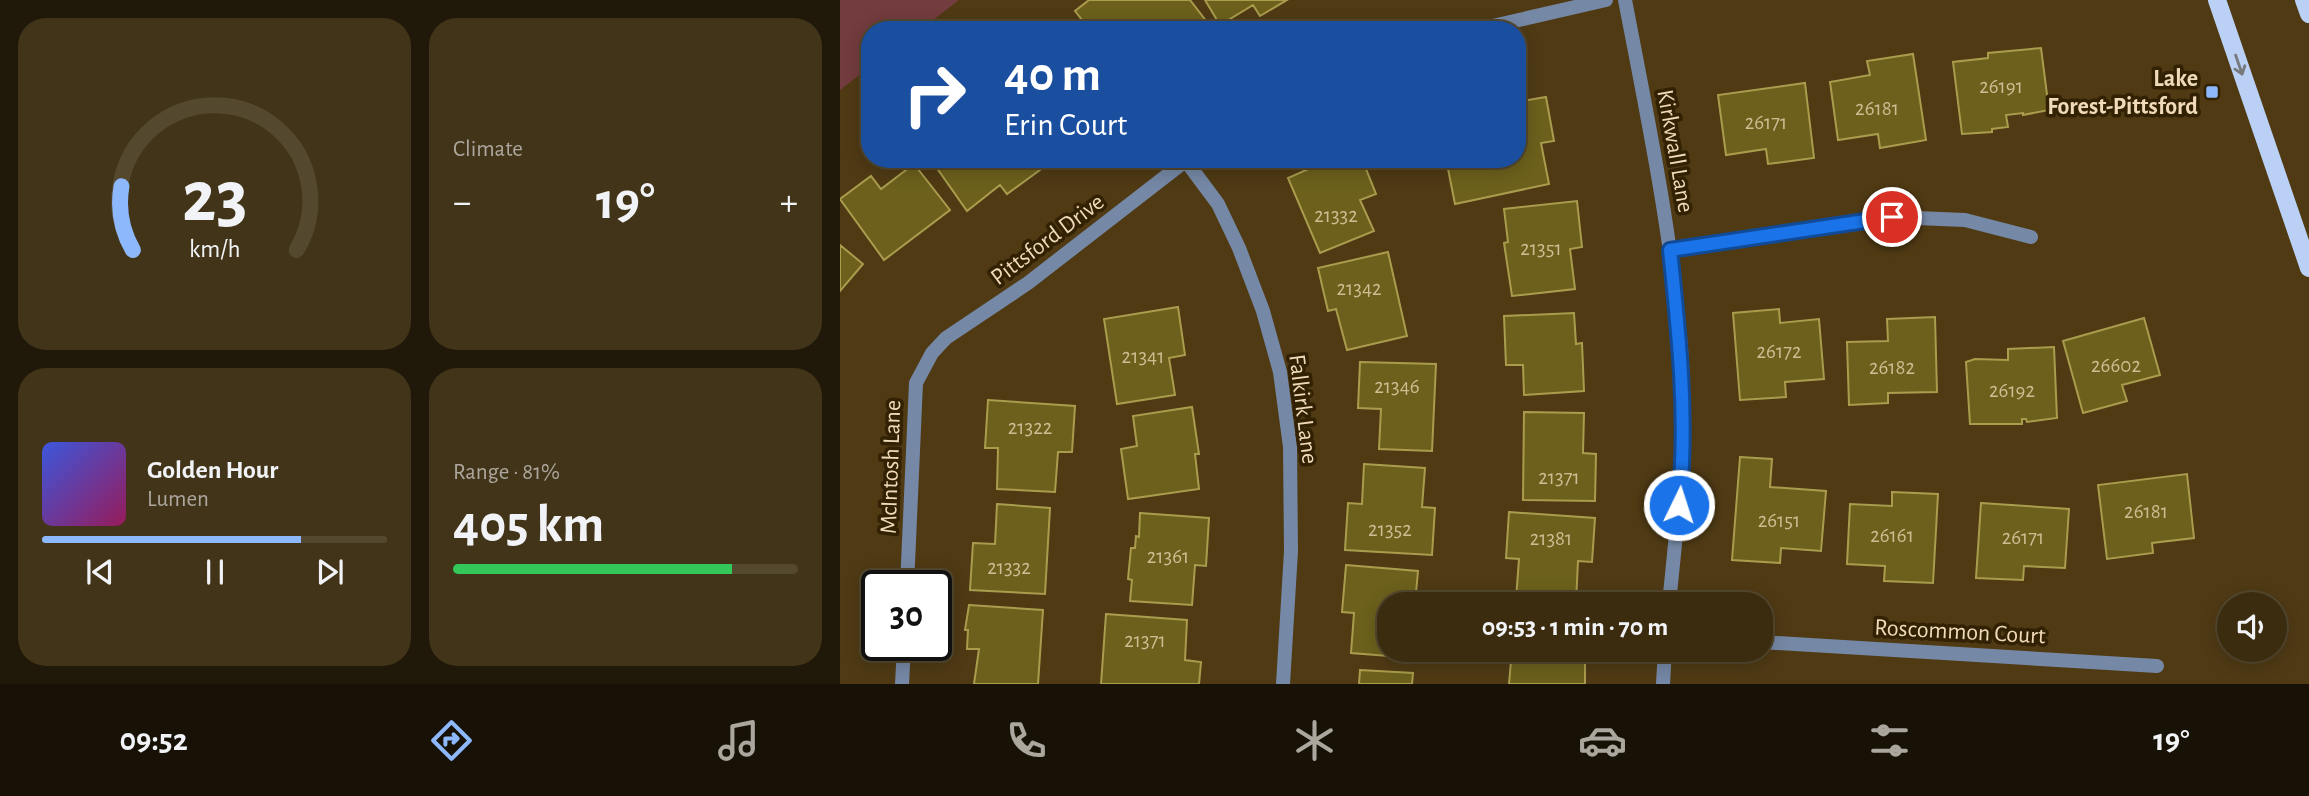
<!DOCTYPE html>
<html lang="en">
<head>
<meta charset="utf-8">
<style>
	:root { --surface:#3b2c0f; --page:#423418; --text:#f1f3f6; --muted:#aca79e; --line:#54482f; --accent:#8db9fc }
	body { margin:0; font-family:"Alegreya Sans",sans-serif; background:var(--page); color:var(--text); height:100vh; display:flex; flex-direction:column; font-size:26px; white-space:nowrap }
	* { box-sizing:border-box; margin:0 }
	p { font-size:23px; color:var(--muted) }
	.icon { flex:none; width:38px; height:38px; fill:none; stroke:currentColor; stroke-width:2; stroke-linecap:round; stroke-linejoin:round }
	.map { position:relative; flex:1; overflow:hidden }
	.details { display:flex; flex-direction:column; gap:18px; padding:18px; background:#201808; width:840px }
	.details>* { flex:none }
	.top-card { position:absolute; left:21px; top:21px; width:665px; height:147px; border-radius:28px; box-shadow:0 4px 18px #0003,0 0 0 2px var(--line); background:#1a4fa0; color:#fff; overflow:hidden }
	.buttons { position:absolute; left:1377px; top:592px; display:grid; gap:14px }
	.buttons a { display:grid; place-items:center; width:70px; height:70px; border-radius:50%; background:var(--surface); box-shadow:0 4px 18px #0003,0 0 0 2px var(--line); font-size:35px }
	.speed { position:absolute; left:21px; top:570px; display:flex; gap:14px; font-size:35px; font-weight:700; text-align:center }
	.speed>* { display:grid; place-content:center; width:91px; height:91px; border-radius:50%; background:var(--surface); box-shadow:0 4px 18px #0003,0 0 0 2px var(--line); line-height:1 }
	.speed .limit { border:4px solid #111; border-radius:10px; background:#fff; color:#111 }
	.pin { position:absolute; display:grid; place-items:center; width:60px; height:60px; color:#fff; margin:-30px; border:4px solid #fff; border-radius:50%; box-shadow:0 2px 7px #0007 }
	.me { position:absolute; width:77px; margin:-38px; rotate:4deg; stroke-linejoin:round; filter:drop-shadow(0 0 5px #0008) }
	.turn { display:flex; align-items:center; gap:24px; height:147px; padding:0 28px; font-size:32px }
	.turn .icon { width:91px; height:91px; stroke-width:2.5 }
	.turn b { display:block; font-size:49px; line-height:60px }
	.big { font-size:52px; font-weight:700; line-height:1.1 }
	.details .widget { flex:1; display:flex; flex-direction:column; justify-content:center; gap:10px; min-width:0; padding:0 24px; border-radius:28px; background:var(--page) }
	.details .dial { align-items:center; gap:0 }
	.dial svg { height:182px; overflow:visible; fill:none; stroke:var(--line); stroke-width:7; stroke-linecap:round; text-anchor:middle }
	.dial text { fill:var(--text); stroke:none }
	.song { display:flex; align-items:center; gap:21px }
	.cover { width:84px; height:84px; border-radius:10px; background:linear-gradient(135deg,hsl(230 70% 55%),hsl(330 70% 35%)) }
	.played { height:7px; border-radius:4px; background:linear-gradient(90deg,var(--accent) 75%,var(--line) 75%) }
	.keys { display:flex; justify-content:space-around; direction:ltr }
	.heat { display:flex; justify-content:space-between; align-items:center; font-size:38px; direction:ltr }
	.charge { height:10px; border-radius:5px; background:linear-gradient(90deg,#34c759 81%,var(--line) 0) }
	.details .tiles { flex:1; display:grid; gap:18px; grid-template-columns:repeat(2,1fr) }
	.trip { position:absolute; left:537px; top:592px; width:396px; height:70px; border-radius:28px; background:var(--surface); box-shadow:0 4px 18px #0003,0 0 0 2px var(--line); font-weight:700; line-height:70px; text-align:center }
	.tab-bar { display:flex; height:112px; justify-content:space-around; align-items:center; background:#181206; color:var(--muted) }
	.tab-bar .icon { width:49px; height:49px }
	.tab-bar .on { color:var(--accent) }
	.tab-bar b { font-size:32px; color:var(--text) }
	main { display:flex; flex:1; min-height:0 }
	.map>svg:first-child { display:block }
	.green { fill:#733c3e }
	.building { fill:#6c601c; stroke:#aa9c4d; stroke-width:2 }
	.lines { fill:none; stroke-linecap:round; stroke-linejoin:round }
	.street { stroke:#7588a5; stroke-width:14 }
	.primary { stroke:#bad0f4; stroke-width:18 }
	.oneway { stroke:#76787c }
	.route-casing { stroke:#114b97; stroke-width:18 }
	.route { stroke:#1a73e8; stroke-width:12 }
	.poi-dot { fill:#8db9fc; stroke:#322103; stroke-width:2.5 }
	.labels { text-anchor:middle; stroke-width:7; stroke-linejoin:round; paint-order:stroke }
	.number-label { font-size:21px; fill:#cfbc92 }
	.poi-label { font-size:24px; font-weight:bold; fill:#f0dab9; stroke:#322103; text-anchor:end }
	.street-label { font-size:24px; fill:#f0dab9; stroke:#322103 }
</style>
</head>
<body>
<main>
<section class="details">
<div class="tiles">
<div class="widget dial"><svg viewBox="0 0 100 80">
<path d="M14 69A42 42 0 1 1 86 69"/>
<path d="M14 69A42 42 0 0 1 9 41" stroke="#8db9fc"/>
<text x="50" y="56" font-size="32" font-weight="700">23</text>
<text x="50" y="72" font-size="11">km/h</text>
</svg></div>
<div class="widget"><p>Climate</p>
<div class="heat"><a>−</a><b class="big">19°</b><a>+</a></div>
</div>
<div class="widget">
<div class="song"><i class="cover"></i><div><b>Golden Hour</b><p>Lumen</p></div></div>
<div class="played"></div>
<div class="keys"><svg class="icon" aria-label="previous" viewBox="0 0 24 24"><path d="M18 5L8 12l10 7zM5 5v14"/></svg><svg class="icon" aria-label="pause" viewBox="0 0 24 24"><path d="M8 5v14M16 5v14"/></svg><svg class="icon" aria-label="next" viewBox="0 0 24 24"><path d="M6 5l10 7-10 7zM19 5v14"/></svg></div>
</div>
<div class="widget"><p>Range · 81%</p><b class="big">405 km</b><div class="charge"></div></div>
</div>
</section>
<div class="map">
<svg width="1469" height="684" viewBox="0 0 1469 684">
	<rect width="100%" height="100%" fill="#4f3a14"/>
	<!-- green -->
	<path class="green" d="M 0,0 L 119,0 L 80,30 L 30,30 L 30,67 L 0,90 Z"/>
	<!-- building -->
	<path class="building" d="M 249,0 L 350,0 L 367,22 L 357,30 L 250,30 L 235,11 Z
		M 365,0 L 447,0 L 420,16 L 413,5 L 380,25 Z
		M 1201,48 L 1209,110 L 1183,115 L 1183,113 L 1166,115 L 1168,127 L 1152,129 L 1152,132 L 1122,134 L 1113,62 L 1148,58 L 1148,53 Z
		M 1073,54 L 1086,140 L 1040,148 L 1038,134 L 998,140 L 990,82 L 1030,75 L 1027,61 Z
		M 965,83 L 974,158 L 928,164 L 926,149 L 886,155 L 878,95 Z
		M 706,97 L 714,141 L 701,143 L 709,184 L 615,204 L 606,159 L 677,159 L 677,102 Z
		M 94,159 L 198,159 L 204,167 L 167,194 L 160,185 L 127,211 L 92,161 Z
		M 491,159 L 522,159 L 536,194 L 520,200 L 534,231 L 480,253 L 448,178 Z
		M 74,164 L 110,210 L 44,260 L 0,199 L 31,176 L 41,189 Z
		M 737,201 L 742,247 L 730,249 L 735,289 L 672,296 L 664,243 L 668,242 L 664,209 Z
		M 0,245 L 23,264 L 0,291 Z
		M 548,252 L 567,336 L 507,350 L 496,309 L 488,311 L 478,268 Z
		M 338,307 L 345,355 L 329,358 L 335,395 L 277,404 L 264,319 Z
		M 939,309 L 940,323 L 979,319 L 984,379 L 945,382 L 946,397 L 900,400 L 893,313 Z
		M 734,313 L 736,344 L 742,343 L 744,391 L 684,395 L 683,365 L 666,365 L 664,316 Z
		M 1095,317 L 1097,392 L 1048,393 L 1048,403 L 1009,405 L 1007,342 L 1048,341 L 1047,319 Z
		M 1304,318 L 1320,375 L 1282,385 L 1287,401 L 1243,413 L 1223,341 Z
		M 1214,347 L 1217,418 L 1187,422 L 1186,419 L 1182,419 L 1182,424 L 1130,424 L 1126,362 L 1135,359 L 1168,360 L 1168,349 Z
		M 520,362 L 596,364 L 592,451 L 539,449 L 541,409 L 518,408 Z
		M 148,400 L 235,406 L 232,452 L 218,452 L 215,492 L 157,489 L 158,448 L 145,448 Z
		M 352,407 L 359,454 L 355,454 L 359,489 L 288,499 L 281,449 L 297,446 L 293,416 Z
		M 684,412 L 744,413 L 743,453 L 756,454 L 755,501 L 683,500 Z
		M 900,457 L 932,459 L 930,487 L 986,491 L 981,551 L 941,548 L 940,563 L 892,560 Z
		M 524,464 L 585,468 L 582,507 L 595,508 L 592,555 L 505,550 L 508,503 L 522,504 Z
		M 1347,474 L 1354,538 L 1312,543 L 1313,553 L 1267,559 L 1258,485 Z
		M 1052,492 L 1098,494 L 1093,583 L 1044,581 L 1045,566 L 1007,564 L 1010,504 L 1052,506 Z
		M 1141,503 L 1229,509 L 1225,568 L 1184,566 L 1183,580 L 1136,578 Z
		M 157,504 L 210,508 L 205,594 L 130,590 L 133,543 L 155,544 Z
		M 669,512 L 755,518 L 752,562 L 738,561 L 736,602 L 676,599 L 679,559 L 666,558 Z
		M 300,513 L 369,518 L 366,566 L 355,565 L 352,605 L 290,601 L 292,580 L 288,579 L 291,548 L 295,548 L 296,536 L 299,537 Z
		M 506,565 L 578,571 L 575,604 L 550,604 L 550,649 L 575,649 L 574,658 L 511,653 L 514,613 L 502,612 Z
		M 129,605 L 203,610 L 198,684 L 134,684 L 139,649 L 127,649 L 128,630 L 125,630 Z
		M 266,614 L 347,620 L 345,660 L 361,662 L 359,684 L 261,684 Z
		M 672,649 L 725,649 L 724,659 L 745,660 L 745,684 L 669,684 Z
		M 520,670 L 573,673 L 572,684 L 519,684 Z"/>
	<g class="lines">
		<!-- street -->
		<path class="street" d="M 785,0 C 808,120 833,239 842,361 C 847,442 837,523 829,604
			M 635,30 L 766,0
			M 346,161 L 378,204 L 399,248 L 423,311 L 440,372 L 450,447 L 451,551 L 443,684
			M 830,250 L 1052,217 L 1125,220 L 1191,237
			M 67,586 L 76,383 L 92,353 L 106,338 L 188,283 L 348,159
			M 920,642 L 1317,666
			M 62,684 L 64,646
			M 823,684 L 825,649"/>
		<!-- primary -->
		<path class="primary" d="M 1377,0 L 1469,268
			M 1464,0 L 1469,14"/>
	</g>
	<!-- one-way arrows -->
	<defs><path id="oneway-shaft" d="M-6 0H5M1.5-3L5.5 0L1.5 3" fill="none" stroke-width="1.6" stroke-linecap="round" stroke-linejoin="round" transform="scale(1.75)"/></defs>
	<use class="oneway" href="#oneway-shaft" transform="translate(1399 65) rotate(71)"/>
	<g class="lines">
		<defs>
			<path id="route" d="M 839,505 C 848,420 839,335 830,250 L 1052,217"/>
		</defs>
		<!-- route casing -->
		<use href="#route" class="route-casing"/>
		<!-- route -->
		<use href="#route" class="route"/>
	</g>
	<!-- markers -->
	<rect class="poi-dot" x="1365" y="85" width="14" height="14" rx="3.5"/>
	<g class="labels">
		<!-- number labels -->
		<g class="number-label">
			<text x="1161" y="93">26191</text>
			<text x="1037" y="115">26181</text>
			<text x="926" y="129">26171</text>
			<text x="496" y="222">21332</text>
			<text x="701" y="255">21351</text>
			<text x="519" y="295">21342</text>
			<text x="939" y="358">26172</text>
			<text x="303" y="363">21341</text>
			<text x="1276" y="372">26602</text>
			<text x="1052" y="374">26182</text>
			<text x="557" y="393">21346</text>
			<text x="1172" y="397">26192</text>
			<text x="190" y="434">21322</text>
			<text x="719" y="484">21371</text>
			<text x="1306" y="518">26181</text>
			<text x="939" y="527">26151</text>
			<text x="550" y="536">21352</text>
			<text x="1052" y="542">26161</text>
			<text x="1183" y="544">26171</text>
			<text x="711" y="545">21381</text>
			<text x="328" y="563">21361</text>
			<text x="169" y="574">21332</text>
			<text x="305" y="647">21371</text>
		</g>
		<!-- poi labels -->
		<g class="poi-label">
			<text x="1358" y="86">Lake<tspan x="1358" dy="28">Forest-Pittsford</tspan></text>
		</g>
		<!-- street labels -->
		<g class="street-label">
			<text transform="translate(836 151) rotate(80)" y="8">Kirkwall Lane</text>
			<text transform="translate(207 239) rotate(-37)" y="8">Pittsford Drive</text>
			<text transform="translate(464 409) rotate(83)" y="8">Falkirk Lane</text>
			<text transform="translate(50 467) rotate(-88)" y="8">McIntosh Lane</text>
			<text transform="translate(1120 631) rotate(3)" y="8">Roscommon Court</text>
		</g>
	</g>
</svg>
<div class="buttons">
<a><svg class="icon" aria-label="sound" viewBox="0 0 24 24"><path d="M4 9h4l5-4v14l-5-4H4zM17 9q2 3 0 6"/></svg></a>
</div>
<div class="speed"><div class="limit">30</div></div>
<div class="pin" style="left:1052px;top:217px;background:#d93025"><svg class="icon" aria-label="arrive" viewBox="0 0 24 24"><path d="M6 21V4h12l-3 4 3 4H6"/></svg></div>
<svg class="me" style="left:839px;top:505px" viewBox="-20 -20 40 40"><circle r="17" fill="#1a73e8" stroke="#fff" stroke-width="3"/><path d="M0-11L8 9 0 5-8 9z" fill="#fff"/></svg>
<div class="trip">09:53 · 1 min · 70 m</div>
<div class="top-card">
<div class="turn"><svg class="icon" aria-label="right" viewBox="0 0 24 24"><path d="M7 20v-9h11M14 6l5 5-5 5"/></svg><div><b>40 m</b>Erin Court</div></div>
</div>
</div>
</main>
<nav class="tab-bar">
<b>09:52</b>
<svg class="icon on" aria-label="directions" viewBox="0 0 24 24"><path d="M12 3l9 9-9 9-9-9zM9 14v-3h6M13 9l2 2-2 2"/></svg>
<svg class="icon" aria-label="music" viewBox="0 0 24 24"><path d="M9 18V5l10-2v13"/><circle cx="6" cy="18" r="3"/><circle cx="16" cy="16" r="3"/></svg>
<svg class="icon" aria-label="phone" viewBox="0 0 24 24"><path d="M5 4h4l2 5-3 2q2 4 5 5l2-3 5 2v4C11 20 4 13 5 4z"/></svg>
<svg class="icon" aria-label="climate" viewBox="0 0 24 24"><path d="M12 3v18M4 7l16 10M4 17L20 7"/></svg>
<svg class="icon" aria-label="car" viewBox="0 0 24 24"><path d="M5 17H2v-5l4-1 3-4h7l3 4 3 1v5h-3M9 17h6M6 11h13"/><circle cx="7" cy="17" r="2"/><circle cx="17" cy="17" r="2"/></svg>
<svg class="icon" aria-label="filters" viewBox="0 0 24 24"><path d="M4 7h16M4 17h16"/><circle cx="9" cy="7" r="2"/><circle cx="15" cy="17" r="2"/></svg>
<b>19°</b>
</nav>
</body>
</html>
